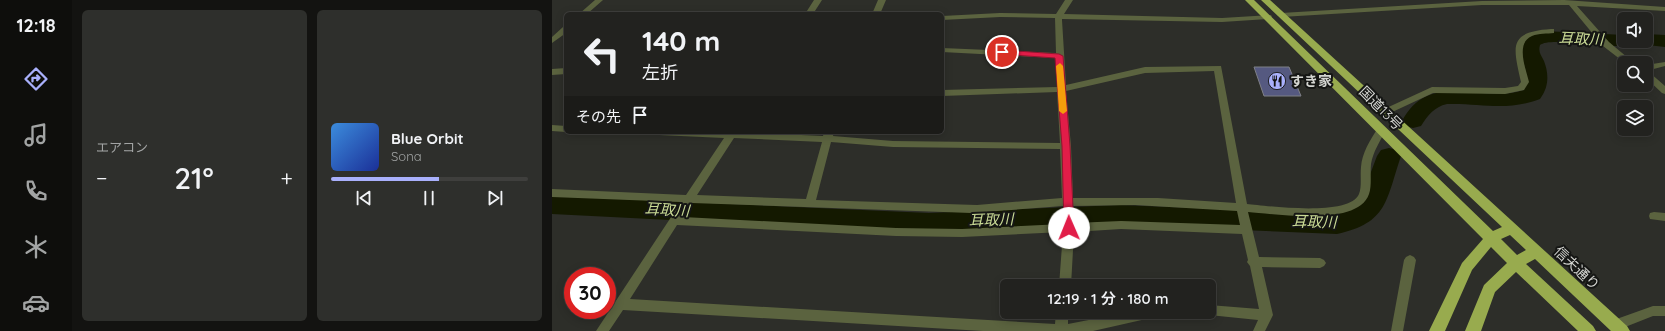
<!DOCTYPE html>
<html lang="ja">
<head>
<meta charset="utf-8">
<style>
	:root { --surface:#22221f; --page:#2e2f2c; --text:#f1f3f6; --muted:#a2a4a4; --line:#3f3f3d; --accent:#a9b0fc }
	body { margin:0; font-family:Quicksand,"Noto Sans JP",sans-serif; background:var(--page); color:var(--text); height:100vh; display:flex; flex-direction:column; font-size:15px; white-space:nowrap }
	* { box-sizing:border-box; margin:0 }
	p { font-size:13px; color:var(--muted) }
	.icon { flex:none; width:22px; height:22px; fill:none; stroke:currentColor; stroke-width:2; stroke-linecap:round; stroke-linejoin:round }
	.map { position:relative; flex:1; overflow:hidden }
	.sheet { display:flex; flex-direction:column; gap:10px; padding:10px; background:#131311; width:480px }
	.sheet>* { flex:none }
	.hud { position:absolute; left:12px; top:12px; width:380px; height:122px; border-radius:6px; box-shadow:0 2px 10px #0003,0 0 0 1px var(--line); background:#22221f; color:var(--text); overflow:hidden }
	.fabs { position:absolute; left:1065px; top:12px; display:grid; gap:8px }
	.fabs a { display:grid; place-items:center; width:36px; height:36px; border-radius:6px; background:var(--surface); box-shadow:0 2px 10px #0003,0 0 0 1px var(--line); font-size:20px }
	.speed { position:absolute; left:12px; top:267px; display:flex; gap:8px; font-size:20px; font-weight:700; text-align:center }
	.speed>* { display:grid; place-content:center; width:52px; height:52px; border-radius:50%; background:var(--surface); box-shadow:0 2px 10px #0003,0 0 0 1px var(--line); line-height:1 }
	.speed .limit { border:6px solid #d22; background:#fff; color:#111 }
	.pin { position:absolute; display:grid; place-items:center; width:34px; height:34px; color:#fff; margin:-17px; border:2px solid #fff; border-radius:50%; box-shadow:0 1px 4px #0007 }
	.me { position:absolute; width:44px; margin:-22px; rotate:359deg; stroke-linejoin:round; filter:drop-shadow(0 0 3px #0008) }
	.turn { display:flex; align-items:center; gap:14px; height:84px; padding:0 12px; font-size:18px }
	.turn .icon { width:52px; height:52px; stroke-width:2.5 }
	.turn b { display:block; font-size:28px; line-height:34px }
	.then { display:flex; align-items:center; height:38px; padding:0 12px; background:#0003; gap:8px; font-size:15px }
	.big { font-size:30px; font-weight:600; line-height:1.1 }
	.sheet .widget { flex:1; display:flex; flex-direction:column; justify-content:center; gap:6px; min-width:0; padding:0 14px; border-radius:6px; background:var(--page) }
	.song { display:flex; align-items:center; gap:12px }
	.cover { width:48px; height:48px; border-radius:6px; background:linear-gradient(135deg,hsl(210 70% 55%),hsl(230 70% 35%)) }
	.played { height:4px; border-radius:2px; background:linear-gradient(90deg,var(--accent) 55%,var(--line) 55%) }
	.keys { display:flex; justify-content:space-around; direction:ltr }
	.heat { display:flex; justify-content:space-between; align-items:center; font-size:22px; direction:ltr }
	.sheet .tiles { flex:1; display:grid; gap:10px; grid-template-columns:repeat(2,1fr) }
	.trip { position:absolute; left:448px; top:279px; width:216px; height:40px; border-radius:6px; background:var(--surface); box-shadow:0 2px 10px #0003,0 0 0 1px var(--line); font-weight:600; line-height:40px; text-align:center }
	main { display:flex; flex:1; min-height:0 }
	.menu { display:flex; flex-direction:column; width:72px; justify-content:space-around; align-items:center; background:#0e0e0c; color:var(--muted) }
	.menu .icon { width:28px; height:28px }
	.menu .active { color:var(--accent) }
	.menu b { font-size:18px; color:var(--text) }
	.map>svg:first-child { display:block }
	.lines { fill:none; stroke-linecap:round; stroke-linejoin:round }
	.river { fill:#141900; fill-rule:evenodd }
	.building { fill:#555980; stroke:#7f8087 }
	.minor { fill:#5b633f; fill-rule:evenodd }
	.highway { fill:#98ab4e; fill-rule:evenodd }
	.route { fill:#e11d48; stroke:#92132f }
	.slow { fill:#f59e0b }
	.labels { text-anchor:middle; stroke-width:4; stroke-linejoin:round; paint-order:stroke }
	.poi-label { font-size:14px; font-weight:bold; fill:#d4d5d1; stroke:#151614; text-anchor:start }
	.street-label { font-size:14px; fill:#d4d5d1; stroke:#151614 }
	.water-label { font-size:15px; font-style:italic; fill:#c9da95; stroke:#151614 }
</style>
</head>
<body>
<main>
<nav class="menu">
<b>12:18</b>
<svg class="icon active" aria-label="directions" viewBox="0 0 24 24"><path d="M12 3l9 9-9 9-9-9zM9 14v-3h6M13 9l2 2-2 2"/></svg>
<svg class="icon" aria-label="music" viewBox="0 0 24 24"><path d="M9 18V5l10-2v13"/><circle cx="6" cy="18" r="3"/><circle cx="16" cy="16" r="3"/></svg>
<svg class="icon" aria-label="phone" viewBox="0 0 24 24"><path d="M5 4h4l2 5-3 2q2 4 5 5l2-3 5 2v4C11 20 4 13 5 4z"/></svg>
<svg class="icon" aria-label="climate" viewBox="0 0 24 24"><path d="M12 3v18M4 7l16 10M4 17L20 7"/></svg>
<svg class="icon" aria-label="car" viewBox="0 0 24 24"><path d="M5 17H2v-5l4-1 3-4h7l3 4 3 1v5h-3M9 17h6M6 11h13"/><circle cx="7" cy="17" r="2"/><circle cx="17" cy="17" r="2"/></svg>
</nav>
<section class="sheet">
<div class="tiles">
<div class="widget"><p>エアコン</p>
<div class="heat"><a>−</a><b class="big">21°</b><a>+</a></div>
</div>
<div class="widget">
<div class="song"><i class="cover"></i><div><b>Blue Orbit</b><p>Sona</p></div></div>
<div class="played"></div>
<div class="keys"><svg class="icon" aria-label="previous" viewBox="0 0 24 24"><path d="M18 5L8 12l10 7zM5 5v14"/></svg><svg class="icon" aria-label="pause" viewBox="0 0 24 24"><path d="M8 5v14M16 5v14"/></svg><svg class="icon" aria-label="next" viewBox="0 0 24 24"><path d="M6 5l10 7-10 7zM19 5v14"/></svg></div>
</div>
</div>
</section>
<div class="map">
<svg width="1113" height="331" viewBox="0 0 1113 331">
	<rect width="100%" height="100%" fill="#2d2e29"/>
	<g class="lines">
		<!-- river -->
		<path class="river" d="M 992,31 L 1072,35 L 1072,41 L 1081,41 L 1079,45 C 1057,50 999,36 988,45 C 986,52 989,55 992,61 C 997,74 997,87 988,99 C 953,112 930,103 895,104 C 882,107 876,115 869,126 L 861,128 L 853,126 L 850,121 C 878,68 930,105 972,90 C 983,59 946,43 992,31 Z
			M 1094,34 L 1113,35 L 1113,47 L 1087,44 L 1085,41 L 1094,41 Z
			M 837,148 L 845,150 L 849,156 C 834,200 836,223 785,234 L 568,225 L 377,233 L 0,214 L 0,196 L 377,213 L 568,205 L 785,214 L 795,211 L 808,201 L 825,156 L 829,150 Z"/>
	</g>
	<!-- building -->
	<path class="building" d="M 702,67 L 737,67 L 749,96 L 712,96 Z"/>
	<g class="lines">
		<!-- minor -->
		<path class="minor" d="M 43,0 L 51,0 L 35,14 L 27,14 Z
			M 262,0 L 270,0 L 261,14 L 253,14 Z
			M 326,0 L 334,0 L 328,14 L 320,14 Z
			M 513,0 L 521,0 L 512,14 L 670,18 L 719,15 L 720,17 L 716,19 L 670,22 L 510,19 L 510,20 L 514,85 L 593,67 L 669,66 L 695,204 C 715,206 798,217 807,194 C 810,186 808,176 809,167 C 810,153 818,140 826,128 L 832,128 L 834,130 C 828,141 821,152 819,164 C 818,174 820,185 817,194 C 806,227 724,214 696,212 L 707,257 L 768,258 L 772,260 L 774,263 L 772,266 L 768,268 L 710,267 L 721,315 L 713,331 L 701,331 L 706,320 L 657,315 L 652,312 L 657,312 L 657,305 L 707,309 L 698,266 L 695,262 L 696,260 L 690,234 L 569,229 L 522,232 L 519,286 L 507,286 L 511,232 L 410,237 L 344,236 L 125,225 L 78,299 L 503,324 L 504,312 L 516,312 L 516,324 L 578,312 L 609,312 L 607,316 L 603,317 L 541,331 L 431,331 L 71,310 L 57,331 L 44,331 L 129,202 L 0,197 L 0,189 L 134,195 L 172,138 L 107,135 L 102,132 L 186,132 L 271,136 L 272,132 L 282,132 L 281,136 L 341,141 L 508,143 L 505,92 L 390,96 L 390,90 L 505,87 L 504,58 L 390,52 L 390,48 L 504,53 L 503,18 L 448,17 L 390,20 L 390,16 L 448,13 L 504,14 ZM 662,71 L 684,203 L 606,198 L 521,198 L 519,146 L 514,91 L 593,73 ZM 182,138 L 270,142 L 254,199 L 145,195 ZM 279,142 L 341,147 L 508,149 L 510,198 L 425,205 L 264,200 ZM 140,203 L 419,213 L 511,206 L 511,224 L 410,229 L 344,228 L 131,217 ZM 583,205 L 685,211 L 688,225 L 569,221 L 522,223 L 521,206 Z
			M 1012,0 L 1113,7 L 1113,11 L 1025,6 L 1057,42 L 1082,63 L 1073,63 L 1051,46 L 1017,5 L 930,5 L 729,17 L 725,15 L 729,13 L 930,1 Z
			M 11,27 L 14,27 L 14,33 L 0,43 L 0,37 Z
			M 999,29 L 1002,29 L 1002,33 C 995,34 987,33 980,36 C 963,43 974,69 977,82 L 972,90 L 953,94 L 881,93 L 836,114 L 830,114 L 828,112 L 830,110 L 880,87 L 953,88 L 966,86 L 969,82 C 961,46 956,32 999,29 Z
			M 1113,62 L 1113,66 L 1094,71 L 1094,65 Z
			M 14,68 L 14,74 L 0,75 L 0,69 Z
			M 1094,71 L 1097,72 L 1113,86 L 1113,94 L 1110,93 L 1094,78 Z
			M 0,125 L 14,126 L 14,132 L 0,131 Z
			M 1102,212 L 1113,213 L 1113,221 L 1098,219 L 1097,216 L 1098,213 Z
			M 858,255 L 862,257 L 864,260 L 851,331 L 839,331 L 852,260 L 854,257 Z
			M 1101,306 L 1113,306 L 1113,316 L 1101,316 L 1063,331 L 1059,329 L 1057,325 L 1059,321 Z"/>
		<!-- highway -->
		<path class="highway" d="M 693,0 L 702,0 L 941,231 L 950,227 L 709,0 L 718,0 L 1075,326 L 1078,331 L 1059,331 L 983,259 L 974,264 L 1041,326 L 1044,331 L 1026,331 L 964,272 L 943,292 L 929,331 L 913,331 L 932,285 L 955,263 L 939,247 L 920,270 L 893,331 L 877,331 L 910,263 L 931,239 ZM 958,235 L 974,250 L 965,255 L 949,239 Z"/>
	</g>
	<!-- route -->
	<path class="route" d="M 450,50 L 507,54 L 511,56 L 518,146 L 522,228 L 521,231 L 514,231 L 512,228 L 510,146 L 503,58 L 447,54 L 447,51 Z"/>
	<!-- slow -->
	<path class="slow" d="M 508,63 L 511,66 L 515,111 L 511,114 L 507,111 L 504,66 Z"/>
	<!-- icons -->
	<defs>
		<symbol id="restaurant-disc" viewBox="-11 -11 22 22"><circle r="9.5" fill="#a9b0fc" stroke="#151614"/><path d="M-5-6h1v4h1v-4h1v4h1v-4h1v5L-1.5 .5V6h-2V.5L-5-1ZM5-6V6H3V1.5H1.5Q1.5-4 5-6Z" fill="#111"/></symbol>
	</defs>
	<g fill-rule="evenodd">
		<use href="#restaurant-disc" x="715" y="71" width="20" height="20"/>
	</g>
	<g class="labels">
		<!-- poi labels -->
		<g class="poi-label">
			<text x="738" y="86">すき家</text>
		</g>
		<!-- street labels -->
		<g class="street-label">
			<text transform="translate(829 108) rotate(45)" y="5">国道13号</text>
			<text transform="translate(1025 268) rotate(43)" y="5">信夫通り</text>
		</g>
		<!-- water labels -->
		<g class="water-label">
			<text transform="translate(1029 39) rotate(2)" y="5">耳取川</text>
			<text transform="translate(115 210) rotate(3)" y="5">耳取川</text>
			<text transform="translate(439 220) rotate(-2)" y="5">耳取川</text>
			<text transform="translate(762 222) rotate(1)" y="5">耳取川</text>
		</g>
	</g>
</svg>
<div class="fabs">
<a><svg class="icon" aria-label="sound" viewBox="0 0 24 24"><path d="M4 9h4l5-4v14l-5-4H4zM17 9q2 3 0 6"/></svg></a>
<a><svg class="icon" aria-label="search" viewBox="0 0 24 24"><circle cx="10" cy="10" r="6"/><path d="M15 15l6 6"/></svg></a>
<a><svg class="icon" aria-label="layers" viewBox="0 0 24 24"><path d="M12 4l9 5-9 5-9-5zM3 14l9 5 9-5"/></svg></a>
</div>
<div class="speed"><div class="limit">30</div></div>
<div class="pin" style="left:450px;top:52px;background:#d93025"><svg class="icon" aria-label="arrive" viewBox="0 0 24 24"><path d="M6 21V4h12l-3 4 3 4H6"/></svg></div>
<svg class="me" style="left:517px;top:228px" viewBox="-20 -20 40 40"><circle r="19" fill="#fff"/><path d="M0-13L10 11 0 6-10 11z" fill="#e11d48"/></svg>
<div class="trip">12:19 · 1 分 · 180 m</div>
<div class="hud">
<div class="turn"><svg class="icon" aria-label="left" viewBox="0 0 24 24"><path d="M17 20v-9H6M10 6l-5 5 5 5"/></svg><div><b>140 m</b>左折</div></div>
<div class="then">その先<svg class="icon" aria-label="arrive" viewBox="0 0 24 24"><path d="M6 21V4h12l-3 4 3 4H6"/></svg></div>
</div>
</div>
</main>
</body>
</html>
